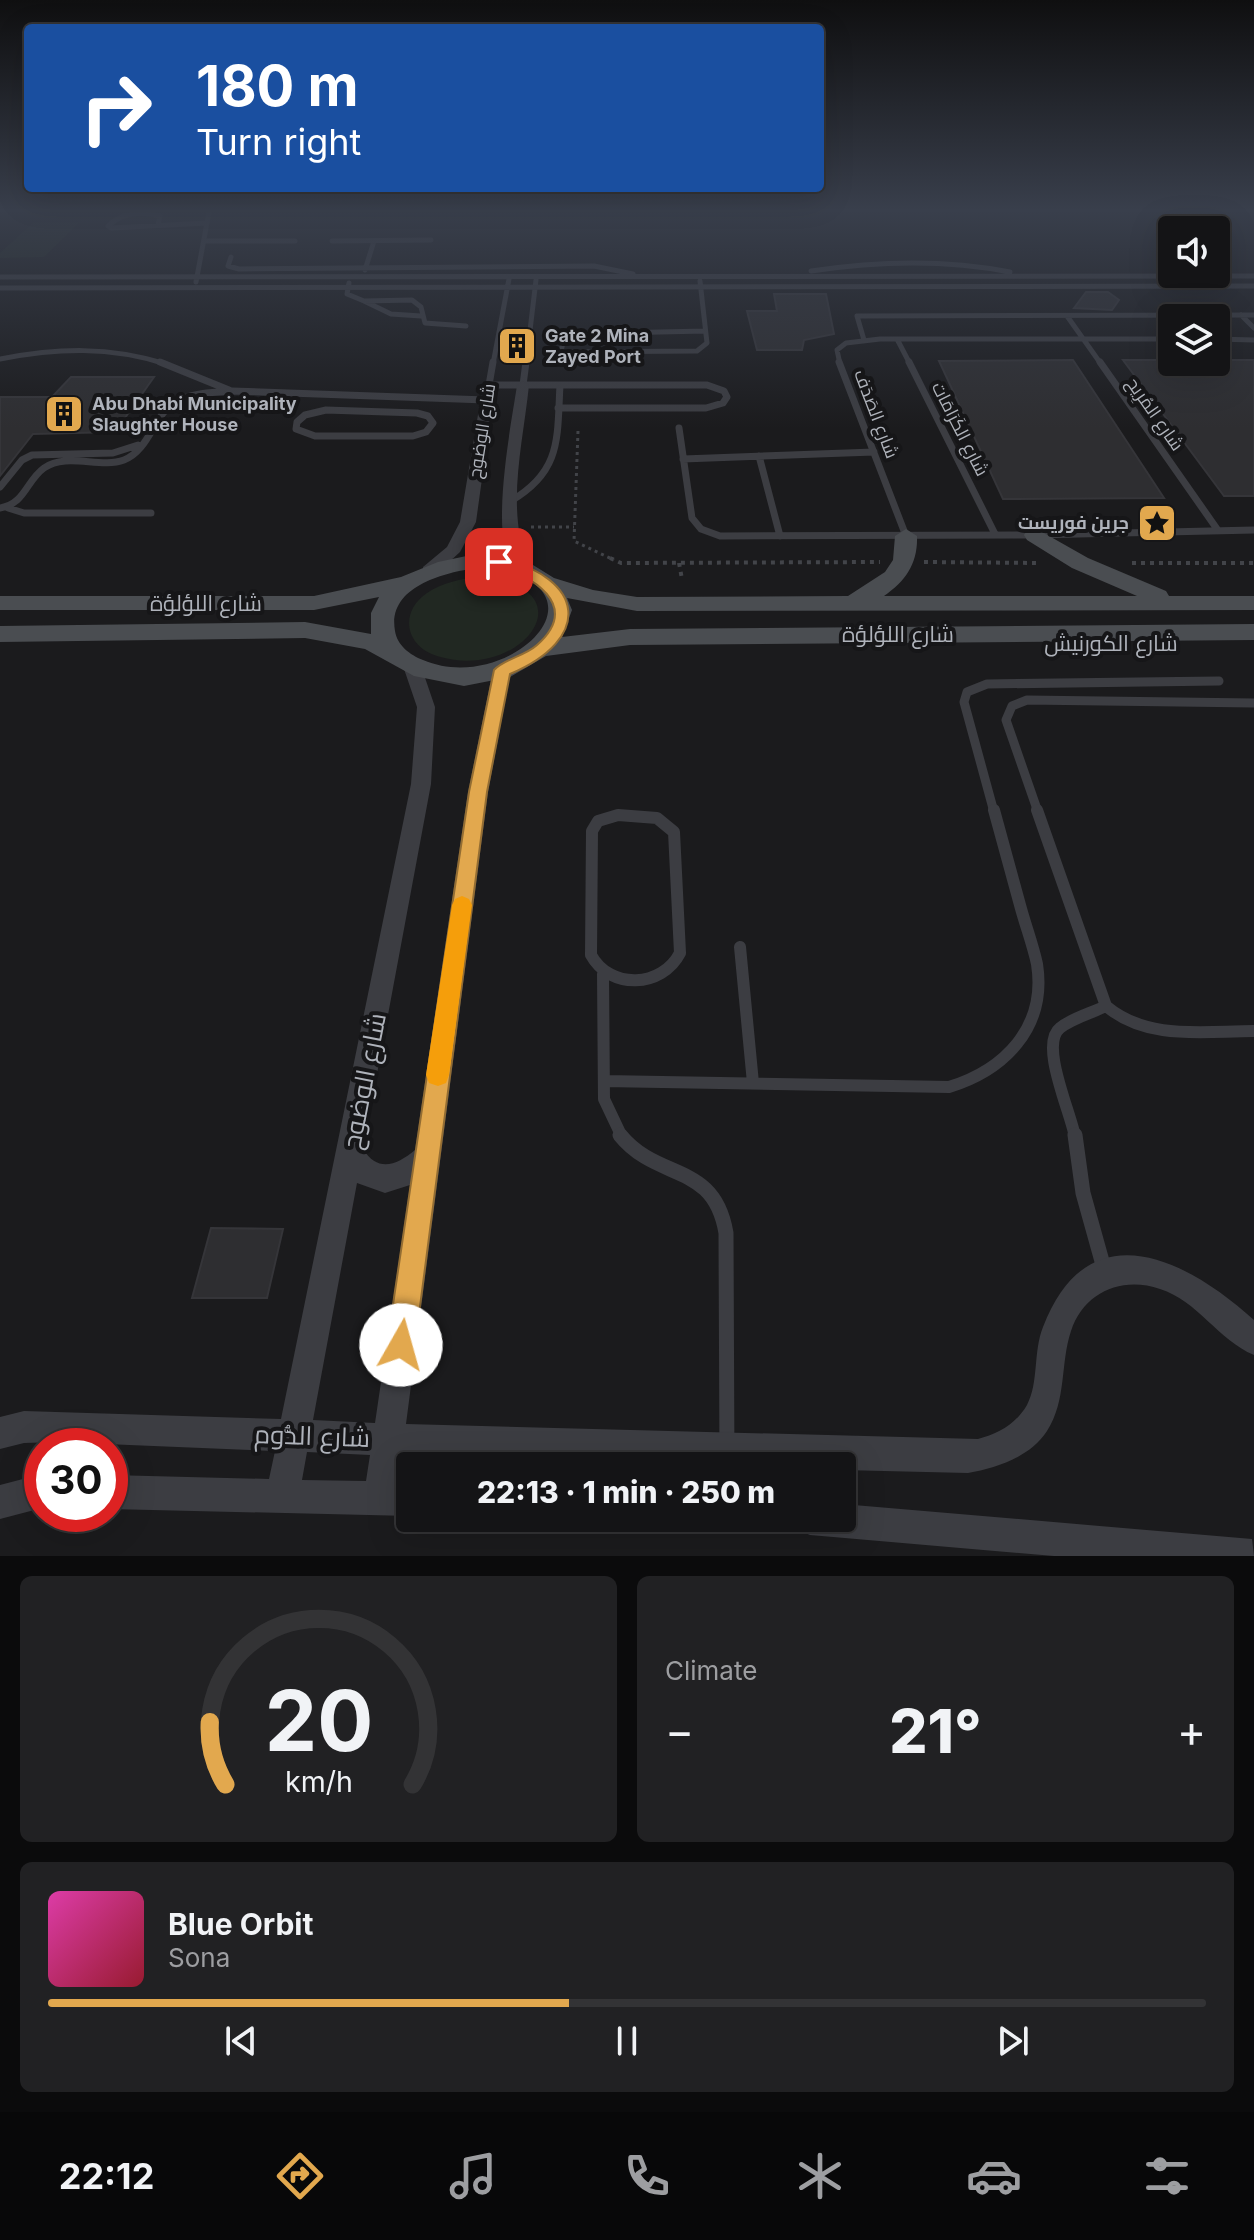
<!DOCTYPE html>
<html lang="en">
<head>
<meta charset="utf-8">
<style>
	:root { --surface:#141416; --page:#212123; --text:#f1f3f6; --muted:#9d9ea1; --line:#333335; --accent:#e2a84e }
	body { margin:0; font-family:Inter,Cairo,sans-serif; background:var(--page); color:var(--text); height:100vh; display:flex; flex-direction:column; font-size:30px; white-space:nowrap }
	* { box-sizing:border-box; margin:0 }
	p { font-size:26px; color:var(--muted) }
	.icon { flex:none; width:44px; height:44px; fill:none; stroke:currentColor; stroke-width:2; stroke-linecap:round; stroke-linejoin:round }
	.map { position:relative; height:1556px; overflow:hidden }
	.details { display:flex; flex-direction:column; gap:20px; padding:20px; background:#0b0b0c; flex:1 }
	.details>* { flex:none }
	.top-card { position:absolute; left:24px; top:24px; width:800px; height:168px; border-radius:8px; box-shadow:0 8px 32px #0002,0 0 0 2px var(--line); background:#1a4fa0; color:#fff; overflow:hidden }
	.fabs { position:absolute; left:1158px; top:216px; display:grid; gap:16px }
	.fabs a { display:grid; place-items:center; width:72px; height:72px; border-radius:8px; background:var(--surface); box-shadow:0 8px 32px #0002,0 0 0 2px var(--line); font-size:40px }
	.speed { position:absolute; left:24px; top:1428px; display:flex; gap:16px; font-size:40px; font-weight:700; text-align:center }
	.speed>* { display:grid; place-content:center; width:104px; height:104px; border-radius:50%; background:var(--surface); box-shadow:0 8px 32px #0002,0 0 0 2px var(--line); line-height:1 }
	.speed .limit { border:12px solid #d22; background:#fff; color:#111 }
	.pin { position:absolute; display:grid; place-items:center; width:68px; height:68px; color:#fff; margin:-34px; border-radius:16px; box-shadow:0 4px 12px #0006 }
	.me { position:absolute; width:88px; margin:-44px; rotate:7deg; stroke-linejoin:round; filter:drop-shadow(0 0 6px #0008) }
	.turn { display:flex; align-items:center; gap:28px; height:168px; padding:0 40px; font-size:36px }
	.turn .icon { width:104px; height:104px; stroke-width:2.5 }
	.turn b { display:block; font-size:56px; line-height:68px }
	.big { font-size:60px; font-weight:800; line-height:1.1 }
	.details .card { flex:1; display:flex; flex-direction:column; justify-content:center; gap:12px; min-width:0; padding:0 28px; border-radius:12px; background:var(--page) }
	.details .dial { align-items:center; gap:0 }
	.dial svg { height:208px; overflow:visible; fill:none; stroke:var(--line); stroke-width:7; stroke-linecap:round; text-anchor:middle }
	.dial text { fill:var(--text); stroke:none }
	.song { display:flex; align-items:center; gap:24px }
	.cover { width:96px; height:96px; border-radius:12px; background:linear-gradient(135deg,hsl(320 70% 55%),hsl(350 70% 35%)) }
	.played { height:8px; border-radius:4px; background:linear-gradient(90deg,var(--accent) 45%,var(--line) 45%) }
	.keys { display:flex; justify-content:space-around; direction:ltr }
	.heat { display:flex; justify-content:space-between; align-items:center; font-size:44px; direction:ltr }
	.details .tiles { flex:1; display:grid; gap:20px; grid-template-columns:1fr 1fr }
	.card:last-child { grid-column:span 2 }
	.trip { position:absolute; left:396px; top:1452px; width:460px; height:80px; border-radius:8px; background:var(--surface); box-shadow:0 8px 32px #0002,0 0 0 2px var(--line); font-weight:800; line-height:80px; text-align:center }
	.menu { display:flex; height:128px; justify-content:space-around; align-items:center; background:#080809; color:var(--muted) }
	.menu .icon { width:56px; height:56px }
	.menu .active { color:var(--accent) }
	.menu b { font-size:36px; color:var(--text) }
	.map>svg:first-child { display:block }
	.green { fill:#212822 }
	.building { fill:#2e2e31; stroke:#353539; stroke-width:2 }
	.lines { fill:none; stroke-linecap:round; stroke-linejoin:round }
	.path-far1 { stroke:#424449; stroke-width:3; stroke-dasharray:3 4; stroke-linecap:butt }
	.path { stroke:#424449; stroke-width:4; stroke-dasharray:4 5; stroke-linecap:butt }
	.lane-far4 { stroke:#3c3d42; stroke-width:5 }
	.lane-far3 { stroke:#3c3d42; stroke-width:7 }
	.lane-far2 { stroke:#3c3d42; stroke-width:9 }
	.lane-far1 { stroke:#3c3d42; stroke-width:12 }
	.lane { stroke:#3c3d42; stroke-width:15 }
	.street { fill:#3c3d42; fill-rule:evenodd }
	.secondary { fill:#4a4d51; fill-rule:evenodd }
	.route { fill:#e2a84e; stroke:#936d33; stroke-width:2 }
	.slow { fill:#f59e0b }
	.labels { text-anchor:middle; stroke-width:8; stroke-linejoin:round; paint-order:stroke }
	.far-poi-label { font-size:18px; font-weight:bold; fill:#afb3bb; stroke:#161618; text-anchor:start }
	.far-street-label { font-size:18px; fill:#afb3bb; stroke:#161618 }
	.street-label { font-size:22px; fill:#afb3bb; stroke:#161618 }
	.near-street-label { font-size:26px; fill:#afb3bb; stroke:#161618 }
</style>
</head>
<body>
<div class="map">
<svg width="1254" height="1556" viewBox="0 0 1254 1556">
	<rect width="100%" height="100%" fill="#1b1b1d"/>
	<!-- green -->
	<path class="green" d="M 34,222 L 80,222 L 44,257 L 0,258 L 0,253 Z
		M 479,577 C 593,586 522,683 437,656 C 405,646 399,612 427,593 C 443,582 461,579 479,577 Z"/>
	<!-- building -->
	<path class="building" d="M 1086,292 L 1108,292 L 1119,300 L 1112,310 L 1074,308 Z
		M 774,294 L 826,294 L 834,334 L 804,340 L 802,350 L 757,350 L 747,311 L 777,311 Z
		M 504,336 L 524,336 L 521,356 L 500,356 Z
		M 1073,360 L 1164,498 L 1003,499 L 939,361 Z
		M 1123,360 L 1254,360 L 1254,496 L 1224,496 Z
		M 71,377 L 154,377 L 115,432 L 33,434 L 0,476 L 0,397 L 52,397 Z
		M 211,1228 L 283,1229 L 267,1298 L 192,1298 Z"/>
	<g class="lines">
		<!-- path-far1 -->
		<path class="path-far1" d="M 578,431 L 574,541 L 614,560
			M 531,527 L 574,527"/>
		<!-- path -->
		<path class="path" d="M 610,558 L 621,563 L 880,562
			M 924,562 L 1040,563
			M 679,563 L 682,579
			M 1132,563 L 1254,563"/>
		<!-- lane-far4 -->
		<path class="lane-far4" d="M 158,225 L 160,216 C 141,211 123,212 108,226 L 111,228 L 207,223
			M 205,241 L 295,241
			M 332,241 L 431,240
			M 231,257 L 228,266 L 239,269 L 594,266 L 633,274
			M 365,270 L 374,241
			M 811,271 C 877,261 944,259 1010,272
			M 0,277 L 1254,276
			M 700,281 L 707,343 L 697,351 L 561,352 L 564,337 L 569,334 L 705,331
			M 196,282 L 209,212
			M 349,283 L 347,294 L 364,301 L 412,300 L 421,307 L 425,323 L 466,326
			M 0,288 L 1254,286
			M 364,301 L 391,314 L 421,316
			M 1241,315 L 1254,328
			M 1067,316 L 1101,364
			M 897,339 L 910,364
			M 1216,339 L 1254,340
			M 864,340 L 857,316 L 1254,315
			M 0,359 C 58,348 109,346 166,364
			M 493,364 L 509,279
			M 526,364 L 536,280
			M 840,364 L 837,350 L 846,343 L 880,339 L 1172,339"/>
		<!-- lane-far3 -->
		<path class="lane-far3" d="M 160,362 L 229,390
			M 493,362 L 489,385 L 707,385 L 724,391 L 727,397 L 723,403 L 706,408 L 558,408
			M 839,362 L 906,536
			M 909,362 L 995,534
			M 1100,362 L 1217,529
			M 523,385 L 526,362
			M 326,410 L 417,413 L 428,416 L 433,423 L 426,432 L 413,436 L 315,436 L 296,429 L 297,422 L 305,415 Z
			M 679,428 L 692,518 L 701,529 L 720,536 L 1035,535 L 1254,530
			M 759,456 L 780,536
			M 683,459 L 874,452
			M 0,487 L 22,460 L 32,455 L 113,453 L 138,445
			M 511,501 C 562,471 557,438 560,385
			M 0,508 C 25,504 26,481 44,468 C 67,452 100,469 124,460 C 150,450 154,413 177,401 C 194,392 214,393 232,391 L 486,400
			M 8,508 L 24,513 L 151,513"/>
		<!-- lane-far2 -->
		<path class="lane-far2" d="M 994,812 L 964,702 L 967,692 L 987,684 L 1219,681
			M 1038,812 L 1006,720 L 1012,706 L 1027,700 L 1254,703"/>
		<!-- lane-far1 -->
		<path class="lane-far1" d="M 1037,810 L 1106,1006 C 1148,1041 1203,1031 1254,1031
			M 618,815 L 657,818 L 674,832 L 680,953 C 662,988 610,990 591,955 L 592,831 L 598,821 Z
			M 740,947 L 753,1083
			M 603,974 L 604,1099 L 622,1137
			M 604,1081 L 949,1087 C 1004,1070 1047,1028 1037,964 C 1033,945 1025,924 1020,905 C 1011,873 1003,842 994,810
			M 1075,1137 C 1071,1113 1039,1044 1060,1028 C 1072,1018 1092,1013 1106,1006"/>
		<!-- lane -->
		<path class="lane" d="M 620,1135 C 658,1182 714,1161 726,1233 L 727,1466
			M 1075,1135 L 1083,1193 L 1105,1272"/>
		<!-- street -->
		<path class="street" d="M 489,381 L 495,385 L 476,522 L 460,552 L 435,575 L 423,575 L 423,567 L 447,547 L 460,522 L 483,385 Z
			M 523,381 L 529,385 C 523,445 505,510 529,567 L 521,572 C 483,561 513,416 517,385 Z
			M 412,660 L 421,666 L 435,707 L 431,784 L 363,1149 C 378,1173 397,1165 415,1150 L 468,792 L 493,670 L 502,664 L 511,670 L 488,792 L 406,1424 L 978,1439 C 998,1434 1016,1424 1027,1405 C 1039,1382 1033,1352 1043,1327 C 1088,1210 1184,1257 1254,1320 L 1254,1355 C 1218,1340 1198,1301 1160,1289 C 1122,1276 1084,1292 1071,1331 C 1060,1364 1067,1400 1047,1431 C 1030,1457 997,1468 968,1473 L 842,1470 L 842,1466 L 715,1466 L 402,1456 L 399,1482 L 410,1482 L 410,1516 L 110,1509 L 110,1475 L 269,1479 L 275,1451 L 57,1442 L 24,1443 L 0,1449 L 0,1417 L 24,1411 L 281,1419 L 411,784 L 417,707 L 403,666 ZM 357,1183 L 385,1193 L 410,1185 L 375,1423 L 313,1420 ZM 307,1452 L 370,1455 L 366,1481 L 302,1480 Z
			M 42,1474 L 42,1508 L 0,1519 L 0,1485 Z
			M 842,1504 L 1252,1539 L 1254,1556 L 1054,1556 L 810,1535 L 798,1530 L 793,1518 L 842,1518 Z"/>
		<!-- secondary -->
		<path class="secondary" d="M 1035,528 L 1088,558 L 1166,591 L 1169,596 L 1254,596 L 1254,610 L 637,611 L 567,598 L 572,610 L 562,637 L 630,629 L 1254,624 L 1254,640 L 630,645 L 546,656 L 510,677 L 464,686 L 414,676 L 365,649 L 305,638 L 0,642 L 0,626 L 305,622 L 371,634 L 371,613 L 379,597 L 314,610 L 0,610 L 0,596 L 314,596 L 401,577 L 438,562 L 476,554 L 533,565 L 554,578 L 593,590 L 637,597 L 848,596 L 885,572 L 893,560 L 895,536 L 906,529 L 917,536 C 918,563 906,581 884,596 L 1137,596 L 1072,568 L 1027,540 L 1024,535 L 1027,530 ZM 476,568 C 489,570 506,570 518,575 C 599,607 500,693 423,660 C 410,655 397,645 395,631 C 387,587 443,573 476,568 Z"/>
	</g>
	<!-- sky -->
	<linearGradient id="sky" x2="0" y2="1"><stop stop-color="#0f0f10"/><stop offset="0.49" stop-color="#393f4c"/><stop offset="1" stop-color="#393f4c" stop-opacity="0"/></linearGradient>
	<rect width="1254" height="429" fill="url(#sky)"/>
	<!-- route -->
	<path class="route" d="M 499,558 C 586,578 593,639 510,674 L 487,792 L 415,1345 L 411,1355 L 401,1359 L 391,1355 L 387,1345 L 469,792 L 494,670 C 504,659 525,656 537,645 C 582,605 532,575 494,565 L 494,559 Z"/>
	<!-- slow -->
	<path class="slow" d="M 462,896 L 469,899 L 472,905 L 449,1075 L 446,1083 L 438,1086 L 429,1083 L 426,1075 L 452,905 L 455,899 Z"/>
	<!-- icons -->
	<defs>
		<symbol id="building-square" viewBox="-11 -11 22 22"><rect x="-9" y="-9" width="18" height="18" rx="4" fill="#e2a84e" stroke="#161618"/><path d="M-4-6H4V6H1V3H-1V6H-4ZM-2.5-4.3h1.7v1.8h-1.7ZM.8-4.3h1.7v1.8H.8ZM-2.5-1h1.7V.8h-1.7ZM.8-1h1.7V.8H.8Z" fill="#111"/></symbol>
		<symbol id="sight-square" viewBox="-11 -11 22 22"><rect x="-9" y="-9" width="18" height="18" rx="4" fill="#e2a84e" stroke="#161618"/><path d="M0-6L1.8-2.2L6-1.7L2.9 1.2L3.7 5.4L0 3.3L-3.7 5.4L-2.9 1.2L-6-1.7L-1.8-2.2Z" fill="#111"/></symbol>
	</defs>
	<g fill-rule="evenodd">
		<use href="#building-square" x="495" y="324" width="44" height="44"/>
		<use href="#building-square" x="42" y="392" width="44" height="44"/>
		<use href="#sight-square" x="1135" y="501" width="44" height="44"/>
	</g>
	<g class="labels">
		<!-- far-poi labels -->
		<g class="far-poi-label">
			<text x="545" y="342">Gate 2 Mina<tspan x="545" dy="21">Zayed Port</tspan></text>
			<text x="92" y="410">Abu Dhabi Municipality<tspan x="92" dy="21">Slaughter House</tspan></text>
			<text x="1129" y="529" text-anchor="end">جرين فوريست</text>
		</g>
		<!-- far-street labels -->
		<g class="far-street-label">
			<text transform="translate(876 414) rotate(69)" y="6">شارع الصَدَف</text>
			<text transform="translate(1155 414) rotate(55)" y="6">شارع المُرِيح</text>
			<text transform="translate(960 429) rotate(63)" y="6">شارع الكَرَامَات</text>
			<text transform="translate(482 431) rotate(-81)" y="6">شارع الوضوح</text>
		</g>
		<!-- street labels -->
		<g class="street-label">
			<text x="206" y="611">شارع اللؤلؤة</text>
			<text x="898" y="642">شارع اللؤلؤة</text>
			<text x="1111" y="651">شارع الكورنيش</text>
		</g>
		<!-- near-street labels -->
		<g class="near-street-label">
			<text transform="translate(364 1081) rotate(-79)" y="9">شارع الوضوح</text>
			<text transform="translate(312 1436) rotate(2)" y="9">شارع الدُّوم</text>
		</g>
	</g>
</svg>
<div class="fabs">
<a><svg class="icon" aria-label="sound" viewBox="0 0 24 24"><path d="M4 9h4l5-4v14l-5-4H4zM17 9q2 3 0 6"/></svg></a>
<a><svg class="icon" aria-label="layers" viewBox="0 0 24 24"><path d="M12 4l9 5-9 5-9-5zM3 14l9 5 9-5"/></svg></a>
</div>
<div class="speed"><div class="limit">30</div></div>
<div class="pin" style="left:499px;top:562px;background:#d93025"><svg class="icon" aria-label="arrive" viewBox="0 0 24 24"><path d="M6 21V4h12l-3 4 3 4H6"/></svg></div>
<svg class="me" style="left:401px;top:1345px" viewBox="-20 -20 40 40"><circle r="19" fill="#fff"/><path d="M0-13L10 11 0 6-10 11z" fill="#e2a84e"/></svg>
<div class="trip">22:13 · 1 min · 250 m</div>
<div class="top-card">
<div class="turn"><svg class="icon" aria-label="right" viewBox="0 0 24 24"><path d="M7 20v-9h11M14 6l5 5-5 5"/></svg><div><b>180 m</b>Turn right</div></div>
</div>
</div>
<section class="details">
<div class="tiles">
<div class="card dial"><svg viewBox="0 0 100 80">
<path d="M14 69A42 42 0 1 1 86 69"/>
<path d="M14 69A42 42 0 0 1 8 45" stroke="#e2a84e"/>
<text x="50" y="56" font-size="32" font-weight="700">20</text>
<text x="50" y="72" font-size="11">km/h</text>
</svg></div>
<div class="card"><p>Climate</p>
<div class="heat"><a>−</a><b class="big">21°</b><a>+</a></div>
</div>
<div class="card">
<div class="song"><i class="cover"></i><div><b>Blue Orbit</b><p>Sona</p></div></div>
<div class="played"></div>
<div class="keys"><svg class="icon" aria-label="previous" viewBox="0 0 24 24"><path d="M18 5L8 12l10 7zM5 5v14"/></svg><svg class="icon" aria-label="pause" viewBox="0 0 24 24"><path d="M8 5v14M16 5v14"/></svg><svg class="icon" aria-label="next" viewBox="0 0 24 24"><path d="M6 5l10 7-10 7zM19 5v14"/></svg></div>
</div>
</div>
</section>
<nav class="menu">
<b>22:12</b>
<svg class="icon active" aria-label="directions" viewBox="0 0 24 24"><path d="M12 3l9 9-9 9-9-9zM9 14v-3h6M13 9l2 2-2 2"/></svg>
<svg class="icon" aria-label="music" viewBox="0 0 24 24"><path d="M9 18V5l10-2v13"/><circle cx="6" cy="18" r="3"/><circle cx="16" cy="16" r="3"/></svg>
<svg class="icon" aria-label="phone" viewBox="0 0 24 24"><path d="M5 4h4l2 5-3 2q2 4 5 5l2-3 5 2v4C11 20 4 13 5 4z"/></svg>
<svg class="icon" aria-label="climate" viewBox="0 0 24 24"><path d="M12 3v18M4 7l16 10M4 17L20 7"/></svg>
<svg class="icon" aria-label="car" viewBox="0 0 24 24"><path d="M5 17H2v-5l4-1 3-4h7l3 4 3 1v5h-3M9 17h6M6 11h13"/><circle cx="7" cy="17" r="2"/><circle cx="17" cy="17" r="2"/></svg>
<svg class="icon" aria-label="filters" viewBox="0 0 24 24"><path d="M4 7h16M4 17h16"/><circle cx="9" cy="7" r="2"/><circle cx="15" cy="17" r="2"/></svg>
</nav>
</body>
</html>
